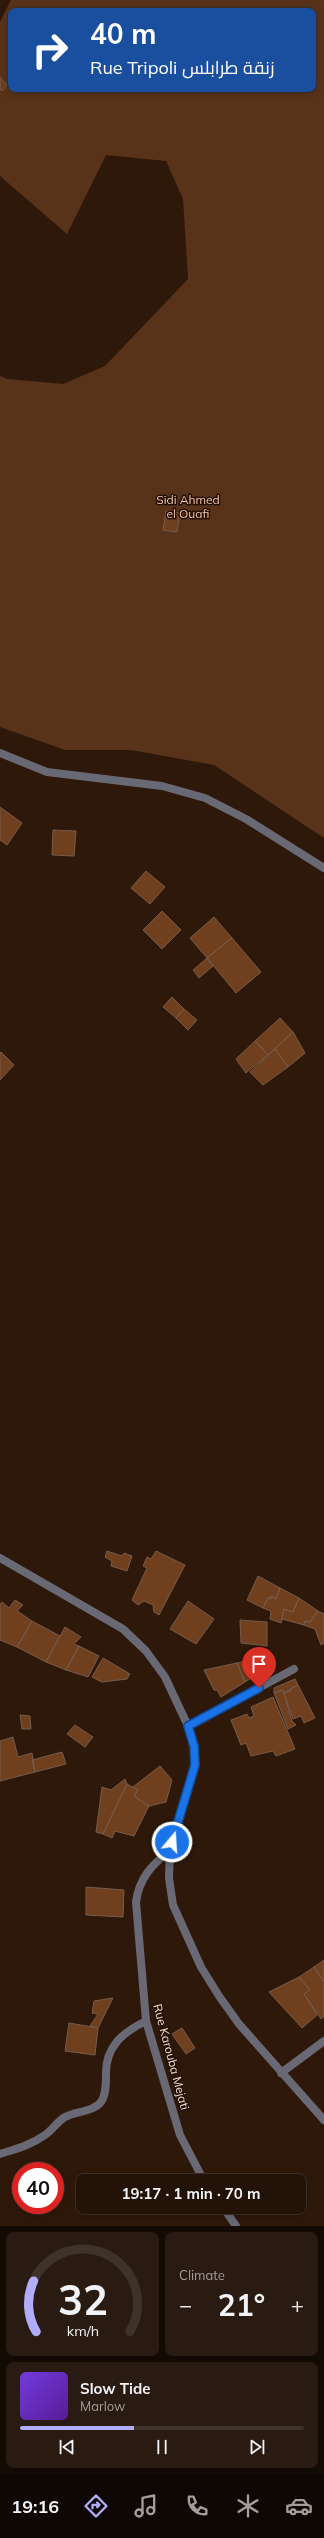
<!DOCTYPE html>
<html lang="en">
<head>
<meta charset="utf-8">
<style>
	:root { --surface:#221208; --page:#2a1b12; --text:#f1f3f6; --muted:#a29e9c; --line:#3f3229; --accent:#b0aefa }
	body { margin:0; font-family:Mulish,Cairo,sans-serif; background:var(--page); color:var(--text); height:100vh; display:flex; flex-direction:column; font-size:15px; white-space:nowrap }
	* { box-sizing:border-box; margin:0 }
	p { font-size:13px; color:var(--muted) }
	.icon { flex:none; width:22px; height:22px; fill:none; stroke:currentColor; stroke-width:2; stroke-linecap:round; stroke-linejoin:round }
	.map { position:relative; height:2226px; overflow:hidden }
	.panel { display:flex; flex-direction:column; gap:6px; padding:6px; background:#130a04; flex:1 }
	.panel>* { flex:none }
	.banner { position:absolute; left:8px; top:8px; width:308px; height:84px; border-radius:8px; box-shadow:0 2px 10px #0003,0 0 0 1px var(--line); background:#1a4fa0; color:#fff; overflow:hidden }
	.speed { position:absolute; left:12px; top:2162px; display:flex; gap:8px; font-size:20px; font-weight:700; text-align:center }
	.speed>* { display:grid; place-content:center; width:52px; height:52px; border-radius:50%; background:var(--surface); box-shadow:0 2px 10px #0003,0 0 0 1px var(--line); line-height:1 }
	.speed .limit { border:6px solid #d22; background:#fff; color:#111 }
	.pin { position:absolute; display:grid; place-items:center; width:34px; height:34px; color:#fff; margin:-41px -17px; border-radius:50% 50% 50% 0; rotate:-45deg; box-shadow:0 0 4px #0007 }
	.pin .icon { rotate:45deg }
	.me { position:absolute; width:44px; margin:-22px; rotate:18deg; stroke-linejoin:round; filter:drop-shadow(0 0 3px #0008) }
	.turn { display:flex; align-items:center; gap:14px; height:84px; padding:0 16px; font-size:18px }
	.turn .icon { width:52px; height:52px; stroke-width:2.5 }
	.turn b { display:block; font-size:28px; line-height:34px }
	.big { font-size:30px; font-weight:700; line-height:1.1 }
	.panel .widget { flex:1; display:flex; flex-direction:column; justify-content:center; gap:6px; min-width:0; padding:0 14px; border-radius:8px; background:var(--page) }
	.panel .dial { align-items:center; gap:0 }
	.dial svg { height:104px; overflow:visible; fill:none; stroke:var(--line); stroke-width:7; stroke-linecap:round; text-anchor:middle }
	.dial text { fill:var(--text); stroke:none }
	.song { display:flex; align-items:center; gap:12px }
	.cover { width:48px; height:48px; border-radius:6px; background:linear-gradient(135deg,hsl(260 70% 55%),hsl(270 70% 35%)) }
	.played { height:4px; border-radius:2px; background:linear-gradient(90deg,var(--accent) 40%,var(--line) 40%) }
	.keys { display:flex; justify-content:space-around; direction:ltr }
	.heat { display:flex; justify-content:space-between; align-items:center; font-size:22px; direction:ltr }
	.panel .tiles { flex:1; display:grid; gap:6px; grid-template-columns:1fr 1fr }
	.widget:last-child { grid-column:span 2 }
	.trip { position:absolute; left:76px; top:2174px; width:230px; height:40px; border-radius:8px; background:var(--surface); box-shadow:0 2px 10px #0003,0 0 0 1px var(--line); font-weight:700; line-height:40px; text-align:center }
	.tab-bar { display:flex; height:64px; justify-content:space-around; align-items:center; background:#0e0703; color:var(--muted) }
	.tab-bar .icon { width:28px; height:28px }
	.tab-bar .current { color:var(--accent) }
	.tab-bar b { font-size:18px; color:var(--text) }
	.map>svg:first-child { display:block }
	.green { fill:#58331a; fill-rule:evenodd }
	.building { fill:#6f3f1e; stroke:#765c4c }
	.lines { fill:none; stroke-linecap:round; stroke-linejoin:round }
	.minor { stroke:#696975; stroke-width:8 }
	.tertiary { stroke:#696975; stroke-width:8 }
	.route-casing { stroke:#114b97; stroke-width:10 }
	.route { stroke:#1a73e8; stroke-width:7 }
	.labels { text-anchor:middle; stroke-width:3; stroke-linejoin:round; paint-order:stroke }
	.park-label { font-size:12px; fill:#f4c5a8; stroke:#240f03 }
	.street-label { font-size:12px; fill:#f2e3da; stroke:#240f03 }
</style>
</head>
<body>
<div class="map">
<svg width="324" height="2226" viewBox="0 0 324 2226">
	<rect width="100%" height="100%" fill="#2e180a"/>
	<!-- green -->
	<path class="green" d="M 11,0 L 324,0 L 324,838 L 214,765 L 131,750 L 65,750 L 0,727 L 0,376 L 7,379 L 63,384 L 105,366 L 188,279 L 183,199 L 166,161 L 106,155 L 67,234 L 0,176 L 0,22 ZM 11,11 L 313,11 L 313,89 L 11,89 Z"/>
	<!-- building -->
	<path class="building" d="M 0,77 L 7,85 L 2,91 L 0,89 Z
		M 166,511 L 180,513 L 177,532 L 163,530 Z
		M 0,807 L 22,823 L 7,845 L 0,840 Z
		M 53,830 L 76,831 L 74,856 L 52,855 Z
		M 146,871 L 165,887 L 150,904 L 131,888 Z
		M 162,911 L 181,930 L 162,949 L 143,930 Z
		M 214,917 L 232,938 L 207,958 L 190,938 Z
		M 232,938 L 261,972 L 236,993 L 207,958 Z
		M 207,958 L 213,966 L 199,978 L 193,970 Z
		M 172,997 L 184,1009 L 176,1018 L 163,1007 Z
		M 184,1009 L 197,1020 L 188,1030 L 176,1018 Z
		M 280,1018 L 293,1032 L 268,1055 L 255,1041 Z
		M 293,1032 L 305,1053 L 288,1067 L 275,1049 Z
		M 255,1041 L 268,1055 L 246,1073 L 236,1059 Z
		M 275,1049 L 288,1067 L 263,1085 L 250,1072 Z
		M 1,1052 L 14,1065 L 0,1080 L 0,1053 Z
		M 107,1551 L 122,1556 L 124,1553 L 132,1556 L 127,1571 L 111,1566 L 112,1561 L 105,1557 Z
		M 156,1551 L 185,1565 L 159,1615 L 154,1612 L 153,1605 L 144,1601 L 138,1605 L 132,1600 L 147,1568 L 143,1566 L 147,1557 L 151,1559 Z
		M 258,1576 L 280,1588 L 276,1599 L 271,1596 L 271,1599 L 268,1598 L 263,1608 L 247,1600 Z
		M 280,1588 L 299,1598 L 293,1612 L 284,1609 L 281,1623 L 270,1619 L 271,1611 L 263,1608 L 268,1598 L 271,1599 L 271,1596 L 276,1599 Z
		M 299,1598 L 318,1611 L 310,1622 L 305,1621 L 304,1625 L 282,1619 L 284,1609 L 293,1612 Z
		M 15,1600 L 23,1605 L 17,1611 L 32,1621 L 17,1647 L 0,1640 L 0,1605 L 2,1602 L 9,1608 Z
		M 188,1601 L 214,1619 L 196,1644 L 170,1629 Z
		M 318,1611 L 324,1614 L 324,1643 L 321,1645 L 315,1629 L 304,1625 L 305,1621 L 310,1622 Z
		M 240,1620 L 267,1622 L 267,1646 L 241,1643 Z
		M 32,1621 L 60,1636 L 46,1662 L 17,1647 Z
		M 65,1627 L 81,1637 L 74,1644 L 79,1646 L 66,1670 L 46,1662 Z
		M 79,1646 L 99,1656 L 88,1677 L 66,1670 Z
		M 268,1657 L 268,1667 L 245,1682 L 237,1663 Z
		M 103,1658 L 130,1674 L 127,1679 L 102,1682 L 92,1677 Z
		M 237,1663 L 245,1682 L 221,1697 L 217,1690 L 214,1690 L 204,1670 Z
		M 295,1679 L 298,1685 L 290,1689 L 291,1691 L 284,1693 L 283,1690 L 274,1693 L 274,1688 Z
		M 298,1685 L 315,1718 L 304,1723 L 301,1716 L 293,1719 L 284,1693 Z
		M 283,1690 L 292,1721 L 296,1725 L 288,1729 L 274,1693 Z
		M 273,1697 L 295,1749 L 276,1756 L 273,1751 L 251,1756 L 246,1743 L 241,1745 L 231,1720 L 247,1714 L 249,1718 L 254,1716 L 251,1707 Z
		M 20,1715 L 30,1716 L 31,1729 L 22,1729 Z
		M 75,1725 L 93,1737 L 85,1747 L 67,1734 Z
		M 13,1737 L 18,1757 L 32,1753 L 35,1772 L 0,1781 L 0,1741 Z
		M 62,1752 L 66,1764 L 35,1772 L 32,1760 Z
		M 160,1766 L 172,1780 L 166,1802 L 149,1806 L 134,1796 L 138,1790 L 133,1787 Z
		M 125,1779 L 127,1784 L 103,1834 L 96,1832 L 102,1787 L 111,1790 Z
		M 127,1784 L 138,1790 L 134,1796 L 149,1806 L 134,1836 L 115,1831 L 112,1838 L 103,1834 Z
		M 86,1887 L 124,1890 L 123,1917 L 86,1915 Z
		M 324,1960 L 324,1982 L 314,1967 Z
		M 314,1967 L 324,1982 L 324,2016 L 321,2019 L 304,1994 L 310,1990 L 299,1977 Z
		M 299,1977 L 310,1990 L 304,1994 L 317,2015 L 302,2028 L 269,1992 Z
		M 113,1998 L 98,2028 L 90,2026 L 98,2014 L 92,2013 L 94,2001 Z
		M 69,2023 L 98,2028 L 95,2055 L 65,2051 Z
		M 182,2028 L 195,2048 L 186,2054 L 172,2034 Z"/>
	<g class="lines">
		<!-- minor -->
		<path class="minor" d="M 0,753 L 47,772 L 162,786 L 205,798 L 246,819 L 324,868
			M 188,1726 L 294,1669
			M 170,1850 C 152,1865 139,1878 136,1902 L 146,2021 L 180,2135 L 204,2181
			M 281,2073 L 324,2041
			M 0,2154 C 16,2149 31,2145 45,2135 C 52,2130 57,2122 65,2117 C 76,2111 93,2112 101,2102 C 106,2095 106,2084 106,2075 C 105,2047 123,2032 146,2021
			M 223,2207 L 236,2226"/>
		<!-- tertiary -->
		<path class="tertiary" d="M 0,1558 L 123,1629 L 146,1651 L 165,1677 L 188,1726 L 194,1746 L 195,1765 L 170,1850 L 169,1878 L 173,1905 L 201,1967 L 219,1996 L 239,2024 L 324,2120"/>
	</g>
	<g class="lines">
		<defs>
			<path id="route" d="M 172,1842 L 195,1765 L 194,1746 L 188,1726 L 259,1688"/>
		</defs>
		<!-- route casing -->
		<use href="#route" class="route-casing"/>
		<!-- route -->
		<use href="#route" class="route"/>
	</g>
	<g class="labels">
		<!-- park labels -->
		<g class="park-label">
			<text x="188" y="504">Sidi Ahmed<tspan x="188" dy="14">el Ouafi</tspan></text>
		</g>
		<!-- street labels -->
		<g class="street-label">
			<text transform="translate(171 2057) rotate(75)" y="4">Rue Karouba Mejati</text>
		</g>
	</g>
</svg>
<div class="speed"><div class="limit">40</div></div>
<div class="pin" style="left:259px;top:1688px;background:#d93025"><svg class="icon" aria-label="arrive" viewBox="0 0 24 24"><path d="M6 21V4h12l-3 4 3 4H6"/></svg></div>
<svg class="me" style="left:172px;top:1842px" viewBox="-20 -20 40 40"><circle r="17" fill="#1a73e8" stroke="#fff" stroke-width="3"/><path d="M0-11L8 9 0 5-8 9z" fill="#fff"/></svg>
<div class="trip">19:17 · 1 min · 70 m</div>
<div class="banner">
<div class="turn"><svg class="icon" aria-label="right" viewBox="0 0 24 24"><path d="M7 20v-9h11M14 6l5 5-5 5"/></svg><div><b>40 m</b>Rue Tripoli زنقة طرابلس</div></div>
</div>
</div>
<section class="panel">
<div class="tiles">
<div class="widget dial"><svg viewBox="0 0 100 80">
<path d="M14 69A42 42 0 1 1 86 69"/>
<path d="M14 69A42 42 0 0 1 12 30" stroke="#b0aefa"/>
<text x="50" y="56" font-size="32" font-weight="700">32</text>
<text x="50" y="72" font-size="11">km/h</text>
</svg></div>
<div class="widget"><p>Climate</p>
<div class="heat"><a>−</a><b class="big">21°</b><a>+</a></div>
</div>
<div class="widget">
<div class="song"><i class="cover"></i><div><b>Slow Tide</b><p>Marlow</p></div></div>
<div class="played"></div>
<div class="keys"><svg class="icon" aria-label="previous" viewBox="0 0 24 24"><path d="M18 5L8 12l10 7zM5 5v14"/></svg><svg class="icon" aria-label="pause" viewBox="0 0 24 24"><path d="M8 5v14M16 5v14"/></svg><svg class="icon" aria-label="next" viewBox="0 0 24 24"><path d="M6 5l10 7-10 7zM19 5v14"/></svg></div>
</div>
</div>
</section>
<nav class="tab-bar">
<b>19:16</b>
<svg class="icon current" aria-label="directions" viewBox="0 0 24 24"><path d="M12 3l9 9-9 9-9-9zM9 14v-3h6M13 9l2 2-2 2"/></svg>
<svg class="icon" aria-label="music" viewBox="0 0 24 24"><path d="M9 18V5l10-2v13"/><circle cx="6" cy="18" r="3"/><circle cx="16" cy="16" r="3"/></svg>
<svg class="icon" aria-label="phone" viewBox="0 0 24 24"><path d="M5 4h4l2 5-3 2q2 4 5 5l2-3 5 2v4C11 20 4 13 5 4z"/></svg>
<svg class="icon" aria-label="climate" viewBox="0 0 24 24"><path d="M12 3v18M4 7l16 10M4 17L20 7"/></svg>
<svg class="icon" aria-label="car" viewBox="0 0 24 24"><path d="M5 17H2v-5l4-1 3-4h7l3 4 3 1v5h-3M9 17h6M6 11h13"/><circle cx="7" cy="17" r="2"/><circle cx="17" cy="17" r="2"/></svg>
</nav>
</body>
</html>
